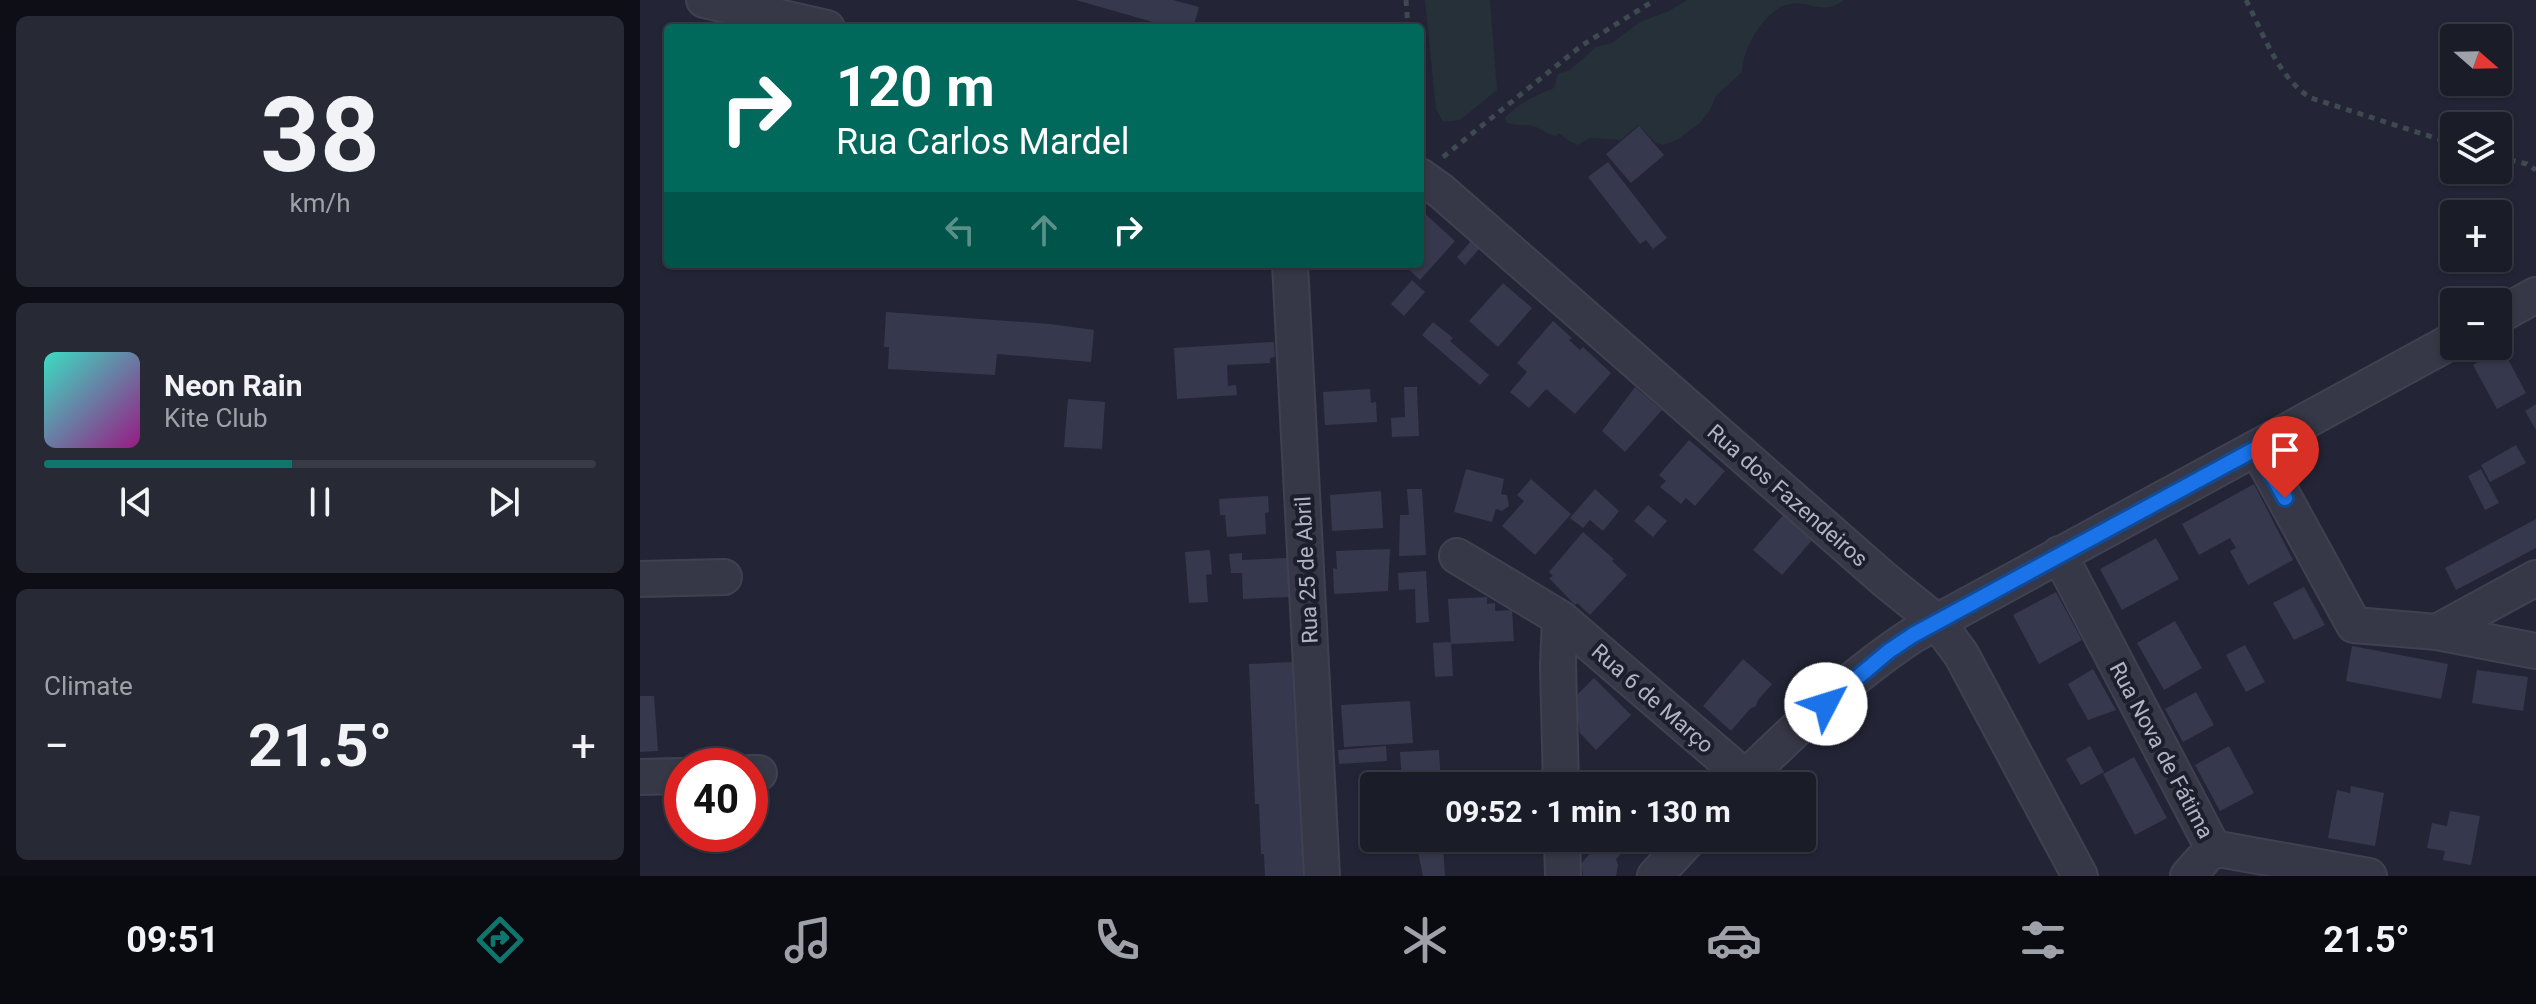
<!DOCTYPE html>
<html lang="en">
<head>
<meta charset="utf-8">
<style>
	:root { --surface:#1a1c28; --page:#272934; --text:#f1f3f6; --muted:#9fa1a8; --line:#383a45; --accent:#0f766e }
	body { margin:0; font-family:Roboto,sans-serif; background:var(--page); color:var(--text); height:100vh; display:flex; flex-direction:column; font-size:30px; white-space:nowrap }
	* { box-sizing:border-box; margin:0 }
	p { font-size:26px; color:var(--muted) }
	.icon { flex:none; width:44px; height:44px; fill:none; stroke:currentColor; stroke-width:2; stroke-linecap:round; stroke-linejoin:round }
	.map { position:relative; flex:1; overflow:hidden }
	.details { display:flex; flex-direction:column; gap:16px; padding:16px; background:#0e0f16; width:640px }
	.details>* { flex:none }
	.banner { position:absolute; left:24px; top:24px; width:760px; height:244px; border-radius:8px; box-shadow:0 2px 6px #0004,0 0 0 2px var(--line); background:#00695c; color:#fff; overflow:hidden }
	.needle { width:52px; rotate:110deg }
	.buttons { position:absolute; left:1800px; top:24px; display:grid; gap:16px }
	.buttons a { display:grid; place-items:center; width:72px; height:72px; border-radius:8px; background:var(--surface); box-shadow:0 2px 6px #0004,0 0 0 2px var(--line); font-size:40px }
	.speed { position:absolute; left:24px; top:748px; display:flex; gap:16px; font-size:40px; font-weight:700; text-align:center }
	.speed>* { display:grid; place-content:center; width:104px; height:104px; border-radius:50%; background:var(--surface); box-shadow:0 2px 6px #0004,0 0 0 2px var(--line); line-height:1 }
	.speed .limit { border:12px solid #d22; background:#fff; color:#111 }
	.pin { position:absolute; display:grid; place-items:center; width:68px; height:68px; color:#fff; margin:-82px -34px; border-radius:50% 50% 50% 0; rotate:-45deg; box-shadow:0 0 8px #0007 }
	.pin .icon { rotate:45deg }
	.me { position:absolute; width:88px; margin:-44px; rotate:50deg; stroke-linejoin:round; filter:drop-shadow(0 0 6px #0008) }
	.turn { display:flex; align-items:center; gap:28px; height:168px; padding:0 40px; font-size:36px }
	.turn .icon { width:104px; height:104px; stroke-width:2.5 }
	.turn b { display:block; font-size:56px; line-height:68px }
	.lanes { display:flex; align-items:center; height:76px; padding:0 40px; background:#0003; justify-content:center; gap:40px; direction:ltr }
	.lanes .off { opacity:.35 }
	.big { font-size:60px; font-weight:700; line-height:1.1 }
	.details .card { flex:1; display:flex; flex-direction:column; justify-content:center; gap:12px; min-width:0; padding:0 28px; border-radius:12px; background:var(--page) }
	.details .dial { align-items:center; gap:0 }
	.dial b { font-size:104px; line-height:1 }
	.song { display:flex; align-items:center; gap:24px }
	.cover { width:96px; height:96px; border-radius:12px; background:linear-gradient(135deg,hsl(170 70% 55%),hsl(310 70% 35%)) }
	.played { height:8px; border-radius:4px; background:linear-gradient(90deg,var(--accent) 45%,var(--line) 45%) }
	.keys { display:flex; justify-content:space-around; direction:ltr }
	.heat { display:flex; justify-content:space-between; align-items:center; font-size:44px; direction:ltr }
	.trip { position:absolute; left:720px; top:772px; width:456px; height:80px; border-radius:8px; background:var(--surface); box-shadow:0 2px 6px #0004,0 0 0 2px var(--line); font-weight:700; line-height:80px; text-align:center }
	.menu { display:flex; height:128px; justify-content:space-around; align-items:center; background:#0a0b10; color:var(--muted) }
	.menu .icon { width:56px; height:56px }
	.menu .selected { color:var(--accent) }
	.menu b { font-size:36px; color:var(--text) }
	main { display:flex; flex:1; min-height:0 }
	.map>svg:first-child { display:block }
	.green { fill:#253038 }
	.building { fill:#36384d }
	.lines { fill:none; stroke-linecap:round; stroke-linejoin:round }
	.minor-casing { stroke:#404150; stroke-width:38 }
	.path { stroke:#3e4950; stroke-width:5; stroke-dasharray:6 6; stroke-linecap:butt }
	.minor { stroke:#373847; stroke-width:34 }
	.route-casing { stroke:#114b97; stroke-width:20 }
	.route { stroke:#1a73e8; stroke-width:14 }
	.labels { text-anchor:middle; stroke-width:8; stroke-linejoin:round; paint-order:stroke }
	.street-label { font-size:22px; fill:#b1b3c3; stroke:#1c1e2c }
</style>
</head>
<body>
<main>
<section class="details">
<div class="card dial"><b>38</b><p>km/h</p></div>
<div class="card">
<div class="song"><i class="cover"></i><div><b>Neon Rain</b><p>Kite Club</p></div></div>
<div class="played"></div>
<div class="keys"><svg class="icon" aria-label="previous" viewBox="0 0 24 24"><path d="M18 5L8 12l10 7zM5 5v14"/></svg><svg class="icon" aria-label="pause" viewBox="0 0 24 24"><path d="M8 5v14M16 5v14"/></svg><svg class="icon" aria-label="next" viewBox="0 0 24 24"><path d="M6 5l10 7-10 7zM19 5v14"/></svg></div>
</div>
<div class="card"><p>Climate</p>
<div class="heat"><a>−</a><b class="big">21.5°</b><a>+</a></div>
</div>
</section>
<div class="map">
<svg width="1896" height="876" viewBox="0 0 1896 876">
	<rect width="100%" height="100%" fill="#232536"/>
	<!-- green -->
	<path class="green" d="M 785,0 L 850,0 L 857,90 L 820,120 L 803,122 L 796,109 Z
		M 1047,0 L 1204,0 C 1182,17 1170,0 1150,4 C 1125,8 1102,50 1102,72 L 1076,96 L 1070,110 L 1060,123 L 1037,140 L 1023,145 L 1016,143 L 998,125 L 981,140 L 950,138 L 938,145 L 929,141 L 919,133 L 916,136 C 906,134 904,131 896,127 C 888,124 876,126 867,123 L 865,118 C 879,102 895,96 914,88 L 918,74 L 930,70 L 956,47 L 972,43 L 1000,22 L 1029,11 Z"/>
	<!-- building -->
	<path class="building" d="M 436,0 L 533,0 L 559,7 L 553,28 L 534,28 Z
		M 999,126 L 1024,155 L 991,183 L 966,154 Z
		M 968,162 L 1027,238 L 1013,249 L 1006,240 L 1000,244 L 948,177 Z
		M 783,212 L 815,241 L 780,280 L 763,264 L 780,264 L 780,215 Z
		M 831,241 L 840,248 L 825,265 L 817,257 Z
		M 772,280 L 785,292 L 764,316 L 751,304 Z
		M 863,283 L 892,308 L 858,347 L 829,321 Z
		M 246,312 L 410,324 L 454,330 L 451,362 L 357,354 L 355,375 L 248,369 L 249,347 L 244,347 Z
		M 913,321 L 932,338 L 929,340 L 940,350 L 943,347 L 971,373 L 935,414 L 906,389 L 889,408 L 870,392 L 887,372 L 877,363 Z
		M 793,322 L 813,338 L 810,341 L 849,375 L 840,385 L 782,335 Z
		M 634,342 L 635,357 L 630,358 L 630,363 L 587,365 L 588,386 L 596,385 L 597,395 L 537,399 L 534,348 Z
		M 1862,348 L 1886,393 L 1857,409 L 1833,365 Z
		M 764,387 L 777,387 L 779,436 L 752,437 L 751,418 L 765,417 Z
		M 995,387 L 1022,410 L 985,452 L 962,431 Z
		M 730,389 L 731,403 L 736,402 L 737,422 L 685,425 L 683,392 Z
		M 428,399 L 465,402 L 462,449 L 424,447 Z
		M 1896,404 L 1896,430 L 1885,411 Z
		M 1049,440 L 1085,471 L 1055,506 L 1046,498 L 1041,504 L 1020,487 L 1026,481 L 1019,475 Z
		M 1876,445 L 1886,463 L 1850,482 L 1841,465 Z
		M 826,469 L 864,479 L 861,494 L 867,495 L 869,506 L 862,511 L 856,509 L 852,522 L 814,512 Z
		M 1841,469 L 1859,503 L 1845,510 L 1828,476 Z
		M 891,479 L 931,514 L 895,555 L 862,526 L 884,501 L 877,495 Z
		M 1614,484 L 1653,560 L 1608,585 L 1590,551 L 1596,548 L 1590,538 L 1559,555 L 1542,524 Z
		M 767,489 L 782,489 L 786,555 L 759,556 L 760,515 L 769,515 Z
		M 955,489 L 979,511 L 963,531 L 950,520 L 943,528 L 930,518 Z
		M 741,491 L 743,528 L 692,531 L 690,495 Z
		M 628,496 L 629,512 L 625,513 L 626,534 L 587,537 L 585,515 L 580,515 L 579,499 Z
		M 1008,505 L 1027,521 L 1013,537 L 994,521 Z
		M 1144,514 L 1173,539 L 1142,575 L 1113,550 Z
		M 1896,519 L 1896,548 L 1816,590 L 1805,568 Z
		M 943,532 L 974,559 L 972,561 L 987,575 L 950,615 L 937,603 L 935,605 L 909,578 L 913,576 L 909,572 Z
		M 1516,538 L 1539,579 L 1482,610 L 1460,569 Z
		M 750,549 L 748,591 L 694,594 L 693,568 L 697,569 L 696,551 Z
		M 570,550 L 572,574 L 566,575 L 568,602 L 549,603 L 545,552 Z
		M 602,553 L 602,560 L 647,558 L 649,597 L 603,599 L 602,573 L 591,573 L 589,554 Z
		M 786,571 L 789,622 L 776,623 L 775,589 L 759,590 L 758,573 Z
		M 1664,587 L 1685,625 L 1654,640 L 1633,603 Z
		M 1416,592 L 1442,640 L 1399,664 L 1373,615 Z
		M 847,597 L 847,604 L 855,603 L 855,611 L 872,610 L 874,641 L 811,644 L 808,599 Z
		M 1535,621 L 1562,668 L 1524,690 L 1497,643 Z
		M 811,642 L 813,676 L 795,677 L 793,643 Z
		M 1605,645 L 1625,682 L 1606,692 L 1586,655 Z
		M 1712,646 L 1808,664 L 1801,699 L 1706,681 Z
		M 1103,659 L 1132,684 L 1118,700 L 1116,706 L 1110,709 L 1091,731 L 1063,706 Z
		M 653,662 L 664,876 L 625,876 L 624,854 L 621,854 L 619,804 L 615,804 L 609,664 Z
		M 1453,669 L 1476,710 L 1448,720 L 1428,684 Z
		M 1837,670 L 1888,677 L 1883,711 L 1832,703 Z
		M 954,678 L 991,715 L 956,750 L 940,733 L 934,698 Z
		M 1556,692 L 1574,725 L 1543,742 L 1525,709 Z
		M 0,696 L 14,696 L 18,751 L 0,752 Z
		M 770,701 L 773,743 L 704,747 L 701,705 Z
		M 746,746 L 747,761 L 699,764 L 698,750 Z
		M 1450,746 L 1464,772 L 1441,785 L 1426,759 Z
		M 1589,746 L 1614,793 L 1580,811 L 1555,765 Z
		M 799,750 L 801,786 L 745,786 L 745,783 L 762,782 L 760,752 Z
		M 1494,757 L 1527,818 L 1495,835 L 1463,774 Z
		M 947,772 L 963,786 L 948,786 Z
		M 1711,786 L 1744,793 L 1735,846 L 1688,838 L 1697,790 L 1710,793 Z
		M 1810,811 L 1840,816 L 1831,865 L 1803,860 L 1805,851 L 1787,848 L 1792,823 L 1807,826 Z
		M 951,838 L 996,838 L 976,859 L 978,865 L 976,876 L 943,876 L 941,864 L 952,851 Z
		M 803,845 L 805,876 L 783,876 L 777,847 Z"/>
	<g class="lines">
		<defs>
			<path id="minor" d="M 64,0 L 187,28
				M 780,176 L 801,191 L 1245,580 L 1297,622 L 1321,654 L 1440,876
				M 650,264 L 682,876
				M 1858,316 L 1896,295
				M 1617,448 L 1714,625 L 1797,632 L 1896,651
				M 1419,554 L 1573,848 L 1729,876
				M 817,556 L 920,618 L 918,664 L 921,786
				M 0,579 L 84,577
				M 920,618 L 1106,778
				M 1797,632 L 1896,578
				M 110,773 L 119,773
				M 0,777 L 42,776
				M 1097,786 C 1152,732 1209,677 1273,635 L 1814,340
				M 922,838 L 923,876
				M 1015,876 L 1050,838
				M 1548,876 L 1573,848"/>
		</defs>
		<!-- minor casing -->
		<use href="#minor" class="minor-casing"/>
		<!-- path -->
		<path class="path" d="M 766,0 L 768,28
			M 1606,0 C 1623,33 1638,78 1671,98 L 1814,144
			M 803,157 L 941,46 L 1015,0
			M 1858,157 L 1887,164 L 1896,170"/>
		<!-- minor -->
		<use href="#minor" class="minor"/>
	</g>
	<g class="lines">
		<defs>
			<path id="route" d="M 1186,704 L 1249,651 L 1273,635 L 1617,448 L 1645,498"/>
		</defs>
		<!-- route casing -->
		<use href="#route" class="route-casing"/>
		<!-- route -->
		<use href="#route" class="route"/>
	</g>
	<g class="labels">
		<!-- street labels -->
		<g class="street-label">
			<text transform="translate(1148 495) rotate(41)" y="8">Rua dos Fazendeiros</text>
			<text transform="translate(666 570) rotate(-93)" y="8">Rua 25 de Abril</text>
			<text transform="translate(1013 698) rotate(41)" y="8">Rua 6 de Março</text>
			<text transform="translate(1522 750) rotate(62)" y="8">Rua Nova de Fátima</text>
		</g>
	</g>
</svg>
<div class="buttons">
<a><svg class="needle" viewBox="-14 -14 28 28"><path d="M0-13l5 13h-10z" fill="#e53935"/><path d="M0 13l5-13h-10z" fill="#9fa1a8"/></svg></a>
<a><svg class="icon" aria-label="layers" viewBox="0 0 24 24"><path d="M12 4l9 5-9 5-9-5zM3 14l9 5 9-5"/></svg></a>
<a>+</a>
<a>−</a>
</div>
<div class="speed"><div class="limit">40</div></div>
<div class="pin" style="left:1645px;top:498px;background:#d93025"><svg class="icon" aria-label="arrive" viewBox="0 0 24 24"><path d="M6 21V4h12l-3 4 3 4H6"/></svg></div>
<svg class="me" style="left:1186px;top:704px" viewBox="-20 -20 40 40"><circle r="19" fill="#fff"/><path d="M0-13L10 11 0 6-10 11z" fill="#1a73e8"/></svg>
<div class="trip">09:52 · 1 min · 130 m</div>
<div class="banner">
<div class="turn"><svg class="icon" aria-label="right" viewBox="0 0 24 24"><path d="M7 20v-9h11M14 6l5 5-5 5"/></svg><div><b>120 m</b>Rua Carlos Mardel</div></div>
<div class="lanes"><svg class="icon off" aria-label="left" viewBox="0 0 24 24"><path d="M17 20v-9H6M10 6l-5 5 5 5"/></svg><svg class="icon off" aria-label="ahead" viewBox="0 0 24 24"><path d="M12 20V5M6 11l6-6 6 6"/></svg><svg class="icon" aria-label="right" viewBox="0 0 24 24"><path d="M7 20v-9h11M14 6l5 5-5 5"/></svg></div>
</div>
</div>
</main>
<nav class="menu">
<b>09:51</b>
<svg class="icon selected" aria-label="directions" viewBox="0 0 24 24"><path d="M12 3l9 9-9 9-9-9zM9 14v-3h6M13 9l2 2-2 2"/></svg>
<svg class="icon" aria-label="music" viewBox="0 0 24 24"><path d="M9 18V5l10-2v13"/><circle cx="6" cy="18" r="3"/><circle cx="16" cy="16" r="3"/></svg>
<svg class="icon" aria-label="phone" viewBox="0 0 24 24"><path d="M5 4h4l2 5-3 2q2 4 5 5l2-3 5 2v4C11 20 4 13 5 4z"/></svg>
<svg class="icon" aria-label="climate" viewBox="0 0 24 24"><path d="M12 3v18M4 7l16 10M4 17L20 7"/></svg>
<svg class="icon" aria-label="car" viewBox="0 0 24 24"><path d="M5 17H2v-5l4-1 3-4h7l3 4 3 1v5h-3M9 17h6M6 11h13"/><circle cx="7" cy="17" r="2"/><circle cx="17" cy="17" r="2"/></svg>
<svg class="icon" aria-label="filters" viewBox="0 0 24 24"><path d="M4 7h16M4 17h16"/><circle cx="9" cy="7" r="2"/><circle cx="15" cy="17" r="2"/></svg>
<b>21.5°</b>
</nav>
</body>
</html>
